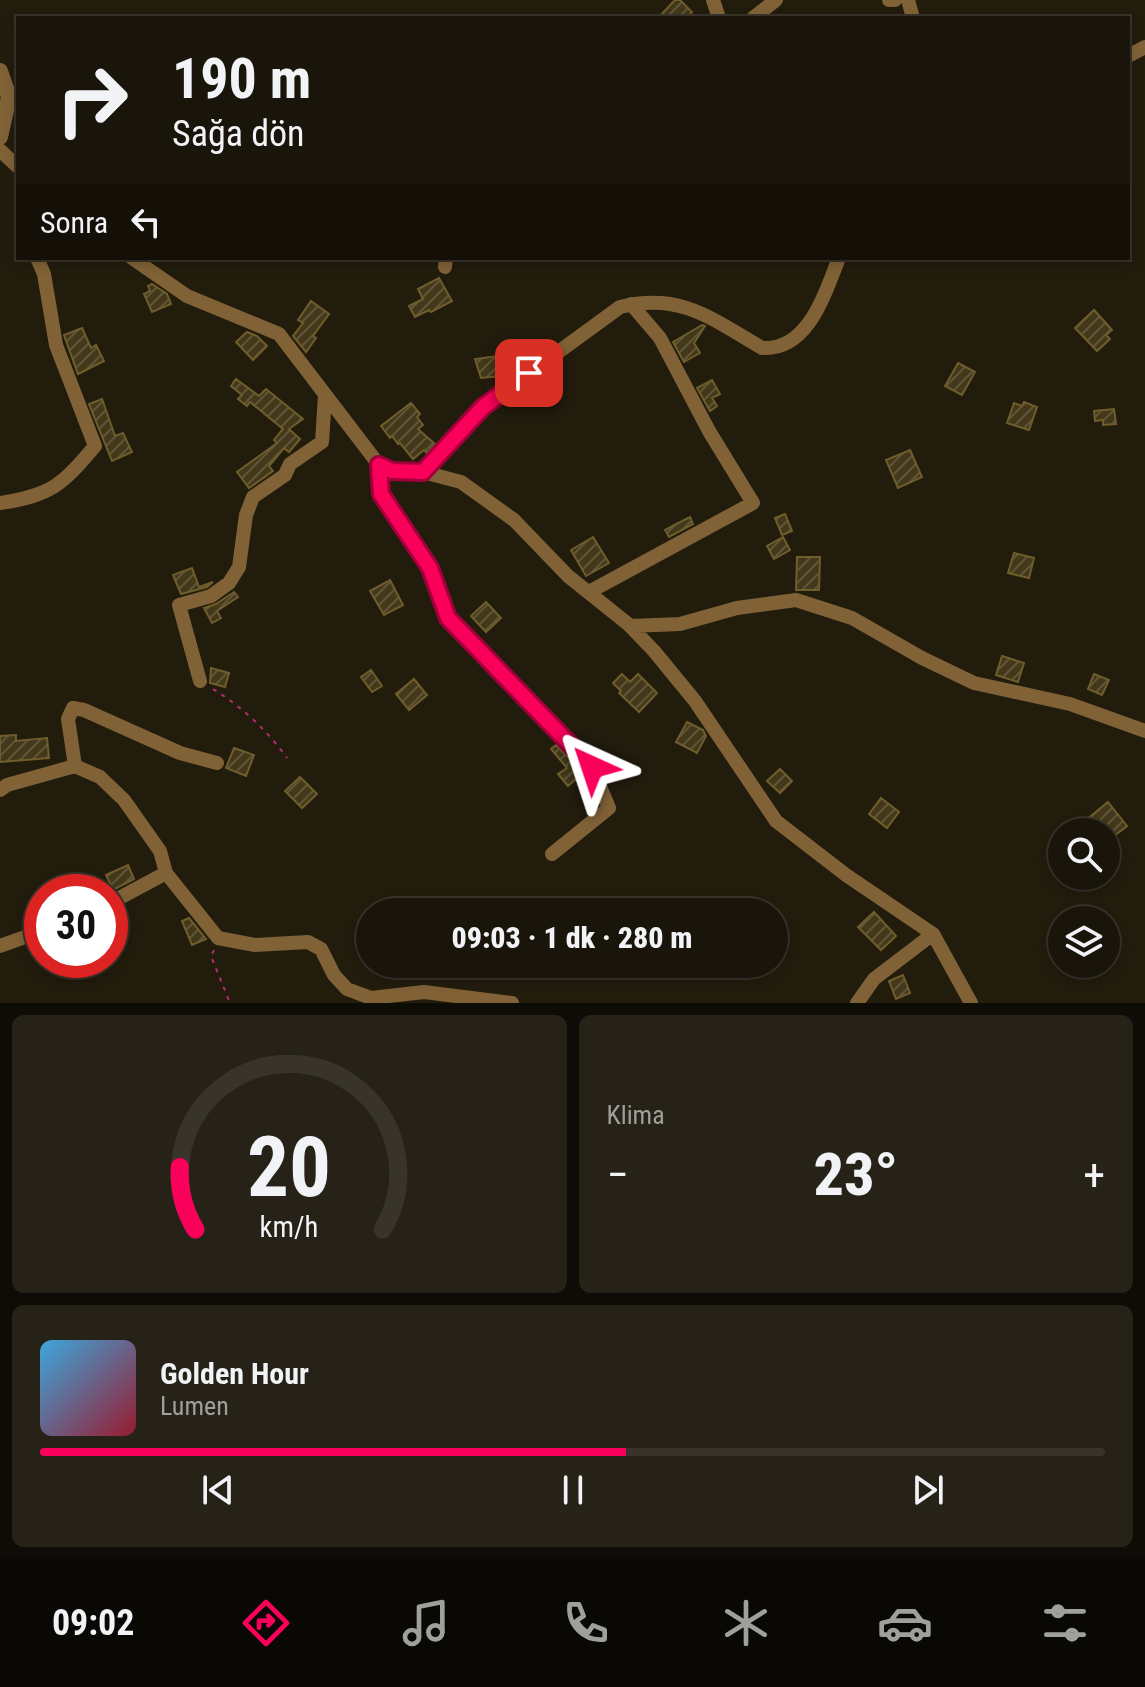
<!DOCTYPE html>
<html lang="tr">
<head>
<meta charset="utf-8">
<style>
	:root { --surface:#1a150a; --page:#272218; --text:#f1f3f6; --muted:#9f9f9c; --line:#38342b; --accent:#f9005a }
	body { margin:0; font-family:"Roboto Condensed",sans-serif; background:var(--page); color:var(--text); height:100vh; display:flex; flex-direction:column; font-size:30px; white-space:nowrap }
	* { box-sizing:border-box; margin:0 }
	p { font-size:26px; color:var(--muted) }
	.icon { flex:none; width:44px; height:44px; fill:none; stroke:currentColor; stroke-width:2; stroke-linecap:round; stroke-linejoin:round }
	.map { position:relative; height:1003px; overflow:hidden }
	.side { display:flex; flex-direction:column; gap:12px; padding:12px; background:#0e0c06; flex:1 }
	.side>* { flex:none }
	.guide { position:absolute; left:16px; top:16px; width:1114px; height:244px; border-radius:0px; box-shadow:0 4px 12px #0003,0 0 0 2px var(--line); background:#1a150a; color:var(--text); overflow:hidden }
	.tools { position:absolute; left:1048px; top:818px; display:grid; gap:16px }
	.tools a { display:grid; place-items:center; width:72px; height:72px; border-radius:50%; background:var(--surface); box-shadow:0 4px 12px #0003,0 0 0 2px var(--line); font-size:40px }
	.speed { position:absolute; left:24px; top:874px; display:flex; gap:16px; font-size:40px; font-weight:700; text-align:center }
	.speed>* { display:grid; place-content:center; width:104px; height:104px; border-radius:50%; background:var(--surface); box-shadow:0 4px 12px #0003,0 0 0 2px var(--line); line-height:1 }
	.speed .limit { border:12px solid #d22; background:#fff; color:#111 }
	.pin { position:absolute; display:grid; place-items:center; width:68px; height:68px; color:#fff; margin:-34px; border-radius:16px; box-shadow:0 4px 12px #0006 }
	.me { position:absolute; width:88px; margin:-44px; rotate:318deg; stroke-linejoin:round; filter:drop-shadow(0 0 6px #0008) }
	.turn { display:flex; align-items:center; gap:28px; height:168px; padding:0 24px; font-size:36px }
	.turn .icon { width:104px; height:104px; stroke-width:2.5 }
	.turn b { display:block; font-size:56px; line-height:68px }
	.then { display:flex; align-items:center; height:76px; padding:0 24px; background:#0003; gap:16px; font-size:30px }
	.big { font-size:60px; font-weight:800; line-height:1.1 }
	.side .tile { flex:1; display:flex; flex-direction:column; justify-content:center; gap:12px; min-width:0; padding:0 28px; border-radius:12px; background:var(--page) }
	.side .dial { align-items:center; gap:0 }
	.dial svg { height:208px; overflow:visible; fill:none; stroke:var(--line); stroke-width:7; stroke-linecap:round; text-anchor:middle }
	.dial text { fill:var(--text); stroke:none }
	.song { display:flex; align-items:center; gap:24px }
	.cover { width:96px; height:96px; border-radius:12px; background:linear-gradient(135deg,hsl(200 70% 55%),hsl(350 70% 35%)) }
	.played { height:8px; border-radius:4px; background:linear-gradient(90deg,var(--accent) 55%,var(--line) 55%) }
	.keys { display:flex; justify-content:space-around; direction:ltr }
	.heat { display:flex; justify-content:space-between; align-items:center; font-size:44px; direction:ltr }
	.side .tiles { flex:1; display:grid; gap:12px; grid-template-columns:1fr 1fr }
	.tile:last-child { grid-column:span 2 }
	.trip { position:absolute; left:356px; top:898px; width:432px; height:80px; border-radius:40px; background:var(--surface); box-shadow:0 4px 12px #0003,0 0 0 2px var(--line); font-weight:800; line-height:80px; text-align:center }
	.tab-bar { display:flex; height:128px; justify-content:space-around; align-items:center; background:#0a0804; color:var(--muted) }
	.tab-bar .icon { width:56px; height:56px }
	.tab-bar .current { color:var(--accent) }
	.tab-bar b { font-size:36px; color:var(--text) }
	.map>svg:first-child { display:block }
	.building { fill:url(#building-hatch); stroke:#6f5d2b; stroke-width:2 }
	.lines { fill:none; stroke-linecap:round; stroke-linejoin:round }
	.path { stroke:#b42d73; stroke-width:2; stroke-dasharray:4 6; stroke-linecap:butt }
	.minor { stroke:#816237; stroke-width:14 }
	.tertiary { stroke:#816237; stroke-width:16 }
	.route-casing { stroke:#a2003a; stroke-width:20 }
	.route { stroke:#f9005a; stroke-width:14 }
</style>
</head>
<body>
<div class="map">
<svg width="1145" height="1003" viewBox="0 0 1145 1003">
	<defs>
		<pattern id="building-hatch" width="6" height="6" patternUnits="userSpaceOnUse" patternTransform="scale(2)"><rect width="6" height="6" fill="#433819"/><path d="M-1 1l2-2M0 6l6-6M5 7l2-2" fill="none" stroke="#5f5539"/></pattern>
	</defs>
	<rect width="100%" height="100%" fill="#221c0d"/>
	<!-- building -->
	<path class="building" d="M 675,0 L 680,0 L 692,12 L 687,18 L 658,18 Z
		M 439,278 L 452,301 L 431,312 L 429,310 L 415,317 L 409,306 L 423,299 L 418,289 Z
		M 152,284 L 167,294 L 171,304 L 152,312 L 144,294 L 150,291 L 148,286 Z
		M 311,301 L 329,314 L 313,336 L 316,338 L 306,352 L 293,336 L 303,323 L 298,320 Z
		M 1094,310 L 1112,330 L 1106,335 L 1110,339 L 1097,351 L 1075,328 Z
		M 702,325 L 705,326 L 694,343 L 700,353 L 684,362 L 673,342 Z
		M 82,328 L 91,348 L 96,345 L 104,361 L 78,374 L 64,335 Z
		M 247,332 L 257,336 L 267,346 L 253,360 L 236,342 Z
		M 498,356 L 501,376 L 481,378 L 475,359 Z
		M 958,363 L 975,372 L 962,395 L 945,386 Z
		M 236,379 L 259,396 L 266,389 L 303,419 L 289,429 L 300,439 L 289,452 L 284,448 L 269,466 L 273,471 L 249,488 L 237,472 L 277,443 L 274,440 L 283,429 L 250,402 L 247,406 L 238,399 L 242,395 L 231,386 Z
		M 712,380 L 720,394 L 712,398 L 717,406 L 710,411 L 697,388 Z
		M 102,399 L 115,436 L 123,433 L 132,452 L 112,461 L 89,404 Z
		M 1024,402 L 1037,407 L 1029,430 L 1007,423 L 1014,403 L 1022,406 Z
		M 411,403 L 420,414 L 417,417 L 423,425 L 418,429 L 435,444 L 427,453 L 424,450 L 413,459 L 400,443 L 398,444 L 392,436 L 390,438 L 381,426 Z
		M 1114,409 L 1116,424 L 1103,425 L 1103,420 L 1095,421 L 1094,411 Z
		M 910,450 L 922,477 L 898,488 L 886,460 Z
		M 785,514 L 792,531 L 782,535 L 775,518 Z
		M 690,517 L 693,524 L 669,537 L 665,530 Z
		M 593,537 L 609,563 L 586,576 L 571,550 Z
		M 783,537 L 790,550 L 774,559 L 767,546 Z
		M 1014,553 L 1034,558 L 1029,578 L 1008,573 Z
		M 797,557 L 820,557 L 819,590 L 796,590 Z
		M 192,568 L 199,587 L 213,582 L 207,587 L 181,594 L 173,575 Z
		M 390,580 L 403,605 L 384,615 L 370,591 Z
		M 234,592 L 238,597 L 217,611 L 221,618 L 212,623 L 204,608 L 216,604 Z
		M 486,602 L 501,618 L 486,632 L 471,616 Z
		M 1002,656 L 1024,663 L 1018,682 L 996,675 Z
		M 211,668 L 229,673 L 225,687 L 210,683 Z
		M 371,670 L 382,686 L 372,692 L 361,677 Z
		M 622,674 L 630,682 L 638,674 L 657,693 L 639,712 L 619,693 L 621,691 L 613,683 Z
		M 1094,674 L 1109,680 L 1102,695 L 1088,689 Z
		M 414,679 L 427,695 L 409,710 L 396,694 Z
		M 687,722 L 703,730 L 706,736 L 697,753 L 676,742 Z
		M 16,735 L 16,741 L 47,738 L 49,758 L 0,762 L 0,736 Z
		M 556,745 L 583,773 L 588,784 L 584,788 L 576,779 L 568,786 L 558,774 L 567,768 L 551,749 Z
		M 234,748 L 254,755 L 246,776 L 226,768 Z
		M 780,769 L 792,781 L 780,793 L 767,781 Z
		M 300,777 L 317,794 L 302,808 L 285,791 Z
		M 881,798 L 899,812 L 887,828 L 869,814 Z
		M 1108,802 L 1127,826 L 1106,842 L 1106,832 L 1086,832 L 1080,825 Z
		M 128,865 L 134,879 L 113,890 L 106,875 Z
		M 874,912 L 896,936 L 881,950 L 858,927 Z
		M 189,918 L 206,939 L 192,945 L 182,921 Z
		M 903,975 L 910,993 L 896,999 L 889,981 Z"/>
	<g class="lines">
		<!-- path -->
		<path class="path" d="M 213,689 C 242,707 267,730 287,758
			M 214,950 L 211,956 L 230,1003"/>
		<!-- minor -->
		<path class="minor" d="M 713,0 L 719,18
			M 889,0 L 895,0
			M 908,0 L 913,18
			M 753,18 L 776,0
			M 1128,56 L 1145,47
			M 0,150 L 18,167
			M 132,258 L 187,296 L 279,334 L 379,465 L 392,471 L 423,472 L 461,482 L 514,520 L 568,576 L 628,624 L 654,651 L 695,701 L 776,821 L 846,875 L 933,934 L 971,1003
			M 445,267 L 446,258
			M 379,465 L 381,494 L 430,568 L 448,618 L 592,767 L 609,808 L 552,854
			M 423,472 L 483,407 L 620,307 C 681,292 712,319 762,348 C 809,351 825,292 839,258
			M 0,503 C 52,495 62,485 95,446 L 56,345 L 44,274 L 37,258
			M 589,592 L 753,503 L 709,431 L 660,338 L 631,304
			M 630,626 L 680,624 L 737,608 L 796,600 L 852,618 L 922,658 L 974,683 L 1070,704 L 1145,731
			M 200,681 L 179,605 L 211,596 L 229,583 L 239,567 L 246,515 L 253,497 L 285,475 L 290,464 L 322,442 L 325,395
			M 75,766 L 68,719 L 73,708 L 84,710 L 180,753 L 217,763
			M 0,790 L 7,785 L 75,766 L 100,777 L 124,800 L 160,851 L 166,873 L 218,938 L 255,945 L 308,942 L 321,949 L 334,975 L 347,989 L 371,998 L 424,992 L 512,1003
			M 110,903 L 166,873
			M 0,946 L 42,931
			M 857,1003 L 874,979 L 933,934"/>
		<!-- tertiary -->
		<path class="tertiary" d="M 0,71 L 9,97 L 0,137"/>
	</g>
	<g class="lines">
		<defs>
			<path id="route" d="M 529,373 L 483,407 L 423,472 L 392,471 L 379,465 L 381,494 L 430,568 L 448,618 L 592,767"/>
		</defs>
		<!-- route casing -->
		<use href="#route" class="route-casing"/>
		<!-- route -->
		<use href="#route" class="route"/>
	</g>
</svg>
<div class="tools">
<a><svg class="icon" aria-label="search" viewBox="0 0 24 24"><circle cx="10" cy="10" r="6"/><path d="M15 15l6 6"/></svg></a>
<a><svg class="icon" aria-label="layers" viewBox="0 0 24 24"><path d="M12 4l9 5-9 5-9-5zM3 14l9 5 9-5"/></svg></a>
</div>
<div class="speed"><div class="limit">30</div></div>
<div class="pin" style="left:529px;top:373px;background:#d93025"><svg class="icon" aria-label="arrive" viewBox="0 0 24 24"><path d="M6 21V4h12l-3 4 3 4H6"/></svg></div>
<svg class="me" style="left:592px;top:767px" viewBox="-20 -20 40 40"><path d="M0-17L14 15 0 8-14 15z" fill="#f9005a" stroke="#fff" stroke-width="4"/></svg>
<div class="trip">09:03 · 1 dk · 280 m</div>
<div class="guide">
<div class="turn"><svg class="icon" aria-label="right" viewBox="0 0 24 24"><path d="M7 20v-9h11M14 6l5 5-5 5"/></svg><div><b>190 m</b>Sağa dön</div></div>
<div class="then">Sonra<svg class="icon" aria-label="left" viewBox="0 0 24 24"><path d="M17 20v-9H6M10 6l-5 5 5 5"/></svg></div>
</div>
</div>
<section class="side">
<div class="tiles">
<div class="tile dial"><svg viewBox="0 0 100 80">
<path d="M14 69A42 42 0 1 1 86 69"/>
<path d="M14 69A42 42 0 0 1 8 45" stroke="#f9005a"/>
<text x="50" y="56" font-size="32" font-weight="700">20</text>
<text x="50" y="72" font-size="11">km/h</text>
</svg></div>
<div class="tile"><p>Klima</p>
<div class="heat"><a>−</a><b class="big">23°</b><a>+</a></div>
</div>
<div class="tile">
<div class="song"><i class="cover"></i><div><b>Golden Hour</b><p>Lumen</p></div></div>
<div class="played"></div>
<div class="keys"><svg class="icon" aria-label="previous" viewBox="0 0 24 24"><path d="M18 5L8 12l10 7zM5 5v14"/></svg><svg class="icon" aria-label="pause" viewBox="0 0 24 24"><path d="M8 5v14M16 5v14"/></svg><svg class="icon" aria-label="next" viewBox="0 0 24 24"><path d="M6 5l10 7-10 7zM19 5v14"/></svg></div>
</div>
</div>
</section>
<nav class="tab-bar">
<b>09:02</b>
<svg class="icon current" aria-label="directions" viewBox="0 0 24 24"><path d="M12 3l9 9-9 9-9-9zM9 14v-3h6M13 9l2 2-2 2"/></svg>
<svg class="icon" aria-label="music" viewBox="0 0 24 24"><path d="M9 18V5l10-2v13"/><circle cx="6" cy="18" r="3"/><circle cx="16" cy="16" r="3"/></svg>
<svg class="icon" aria-label="phone" viewBox="0 0 24 24"><path d="M5 4h4l2 5-3 2q2 4 5 5l2-3 5 2v4C11 20 4 13 5 4z"/></svg>
<svg class="icon" aria-label="climate" viewBox="0 0 24 24"><path d="M12 3v18M4 7l16 10M4 17L20 7"/></svg>
<svg class="icon" aria-label="car" viewBox="0 0 24 24"><path d="M5 17H2v-5l4-1 3-4h7l3 4 3 1v5h-3M9 17h6M6 11h13"/><circle cx="7" cy="17" r="2"/><circle cx="17" cy="17" r="2"/></svg>
<svg class="icon" aria-label="filters" viewBox="0 0 24 24"><path d="M4 7h16M4 17h16"/><circle cx="9" cy="7" r="2"/><circle cx="15" cy="17" r="2"/></svg>
</nav>
</body>
</html>
